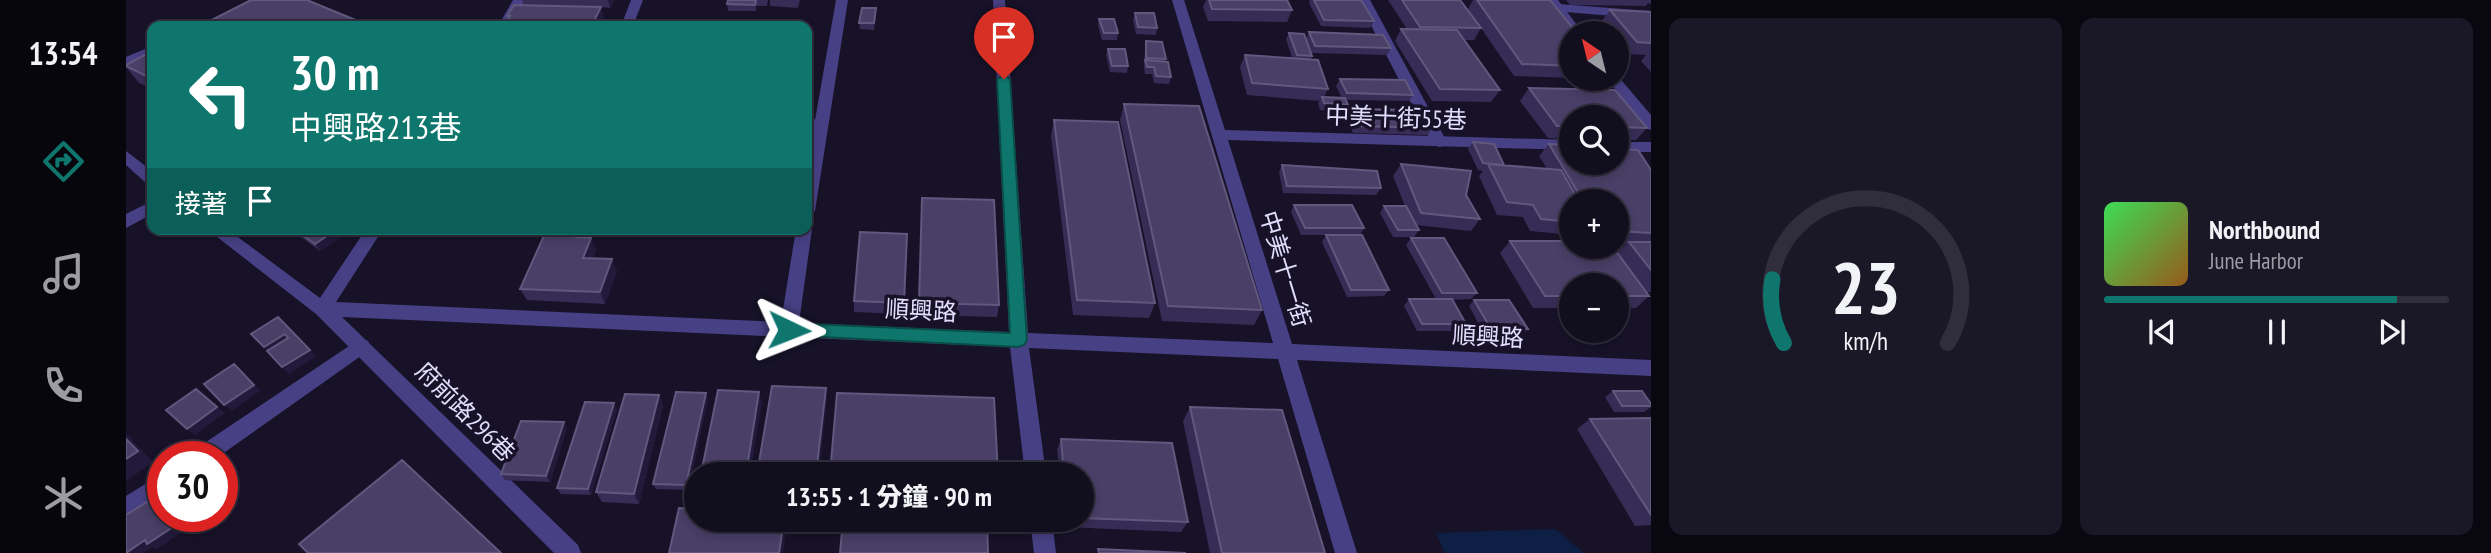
<!DOCTYPE html>
<html lang="zh-TW">
<head>
<meta charset="utf-8">
<style>
	:root { --surface:#110e1e; --page:#1a1727; --text:#f1f3f6; --muted:#9c9ca4; --line:#302e3c; --accent:#0f766e }
	body { margin:0; font-family:"PT Sans Narrow","Noto Sans TC",sans-serif; background:var(--page); color:var(--text); height:100vh; display:flex; flex-direction:column; font-size:26px; white-space:nowrap }
	* { box-sizing:border-box; margin:0 }
	p { font-size:23px; color:var(--muted) }
	.icon { flex:none; width:38px; height:38px; fill:none; stroke:currentColor; stroke-width:2; stroke-linecap:round; stroke-linejoin:round }
	.map { position:relative; flex:1; overflow:hidden }
	.sheet { display:flex; flex-direction:column; gap:18px; padding:18px; background:#090810; width:840px }
	.sheet>* { flex:none }
	.guide { position:absolute; left:21px; top:21px; width:665px; height:214px; border-radius:14px; box-shadow:0 4px 10px #0003,0 0 0 2px var(--line); background:#0f766e; color:#fff; overflow:hidden }
	.needle { width:46px; rotate:325deg }
	.buttons { position:absolute; left:1433px; top:21px; display:grid; gap:14px }
	.buttons a { display:grid; place-items:center; width:70px; height:70px; border-radius:50%; background:var(--surface); box-shadow:0 4px 10px #0003,0 0 0 2px var(--line); font-size:35px }
	.speed { position:absolute; left:21px; top:441px; display:flex; gap:14px; font-size:35px; font-weight:700; text-align:center }
	.speed>* { display:grid; place-content:center; width:91px; height:91px; border-radius:50%; background:var(--surface); box-shadow:0 4px 10px #0003,0 0 0 2px var(--line); line-height:1 }
	.speed .limit { border:10px solid #d22; background:#fff; color:#111 }
	.pin { position:absolute; display:grid; place-items:center; width:60px; height:60px; color:#fff; margin:-72px -30px; border-radius:50% 50% 50% 0; rotate:-45deg; box-shadow:0 0 7px #0007 }
	.pin .icon { rotate:45deg }
	.me { position:absolute; width:77px; margin:-38px; rotate:92deg; stroke-linejoin:round; filter:drop-shadow(0 0 5px #0008) }
	.turn { display:flex; align-items:center; gap:24px; height:147px; padding:0 28px; font-size:32px }
	.turn .icon { width:91px; height:91px; stroke-width:2.5 }
	.turn b { display:block; font-size:49px; line-height:60px }
	.then { display:flex; align-items:center; height:66px; padding:0 28px; background:#0003; gap:14px; font-size:26px }
	.sheet .tile { flex:1; display:flex; flex-direction:column; justify-content:center; gap:10px; min-width:0; padding:0 24px; border-radius:14px; background:var(--page) }
	.sheet .dial { align-items:center; gap:0 }
	.dial svg { height:182px; overflow:visible; fill:none; stroke:var(--line); stroke-width:7; stroke-linecap:round; text-anchor:middle }
	.dial text { fill:var(--text); stroke:none }
	.song { display:flex; align-items:center; gap:21px }
	.cover { width:84px; height:84px; border-radius:10px; background:linear-gradient(135deg,hsl(130 70% 55%),hsl(30 70% 35%)) }
	.played { height:7px; border-radius:4px; background:linear-gradient(90deg,var(--accent) 85%,var(--line) 85%) }
	.keys { display:flex; justify-content:space-around; direction:ltr }
	.sheet .tiles { flex:1; display:grid; gap:18px; grid-template-columns:repeat(2,1fr) }
	.trip { position:absolute; left:558px; top:462px; width:410px; height:70px; border-radius:35px; background:var(--surface); box-shadow:0 4px 10px #0003,0 0 0 2px var(--line); font-weight:800; line-height:70px; text-align:center }
	main { display:flex; flex:1; min-height:0 }
	.tabs { display:flex; flex-direction:column; width:126px; justify-content:space-around; align-items:center; background:#07060c; color:var(--muted) }
	.tabs .icon { width:49px; height:49px }
	.tabs .active { color:var(--accent) }
	.tabs b { font-size:32px; color:var(--text) }
	.map>svg:first-child { display:block }
	.water { fill:#0e1f45 }
	.lines { fill:none; stroke-linecap:round; stroke-linejoin:round }
	.lane { fill:#484084; fill-rule:evenodd }
	.street { fill:#484084; fill-rule:evenodd }
	.wall { fill:#372c55 }
	.shaded-wall { fill:#221a3b }
	.building { fill:#493f67; stroke:#61587e; stroke-width:2 }
	.route { fill:#0f766e; stroke:#0a4d48; stroke-width:2 }
	.labels { text-anchor:middle; stroke-width:7; stroke-linejoin:round; paint-order:stroke }
	.street-label { font-size:24px; fill:#e2dcfd; stroke:#171228 }
</style>
</head>
<body>
<main>
<nav class="tabs">
<b>13:54</b>
<svg class="icon active" aria-label="directions" viewBox="0 0 24 24"><path d="M12 3l9 9-9 9-9-9zM9 14v-3h6M13 9l2 2-2 2"/></svg>
<svg class="icon" aria-label="music" viewBox="0 0 24 24"><path d="M9 18V5l10-2v13"/><circle cx="6" cy="18" r="3"/><circle cx="16" cy="16" r="3"/></svg>
<svg class="icon" aria-label="phone" viewBox="0 0 24 24"><path d="M5 4h4l2 5-3 2q2 4 5 5l2-3 5 2v4C11 20 4 13 5 4z"/></svg>
<svg class="icon" aria-label="climate" viewBox="0 0 24 24"><path d="M12 3v18M4 7l16 10M4 17L20 7"/></svg>
</nav>
<div class="map">
<svg width="1525" height="553" viewBox="0 0 1525 553">
	<rect width="100%" height="100%" fill="#171228"/>
	<!-- water -->
	<path class="water" d="M 1429,529 L 1458,553 L 1319,553 L 1310,533 Z"/>
	<g class="lines">
		<!-- lane -->
		<path class="lane" d="M 505,0 L 517,0 L 507,26 L 495,26 Z
			M 1232,0 L 1244,0 L 1321,142 L 1318,146 L 1313,147 L 1305,142 Z
			M 1432,4 L 1525,11 L 1525,19 L 1427,11 L 1426,8 Z
			M 681,118 L 699,121 L 701,124 L 694,129 L 681,128 Z
			M 26,201 L 26,214 L 0,228 L 0,214 Z
			M 235,338 L 242,341 L 244,346 L 242,351 L 92,457 L 65,457 L 68,450 Z
			M 37,473 L 37,495 L 0,519 L 0,496 Z"/>
		<!-- street -->
		<path class="street" d="M 387,0 L 399,0 L 384,26 L 372,26 Z
			M 710,0 L 722,0 L 689,211 L 681,217 L 681,166 Z
			M 867,0 L 879,0 L 902,333 L 1147,343 L 1046,0 L 1058,0 L 1099,130 L 1446,140 L 1446,150 L 1102,140 L 1166,344 L 1525,360 L 1525,376 L 1171,360 L 1231,553 L 1209,553 L 1152,359 L 903,348 L 920,474 L 899,474 L 884,347 L 216,317 L 452,545 L 455,553 L 428,553 L 190,314 L 81,229 L 101,229 L 194,298 L 240,229 L 257,229 L 210,302 L 655,322 L 670,229 L 681,229 L 681,224 L 686,229 L 673,323 L 883,332 Z
			M 1419,0 L 1432,0 L 1457,33 L 1446,35 Z
			M 26,46 L 26,55 L 0,66 L 0,57 Z
			M 1491,75 L 1525,115 L 1525,130 L 1520,128 L 1481,79 L 1491,79 Z
			M 1491,142 L 1525,142 L 1525,152 L 1491,152 Z
			M 0,151 L 26,171 L 26,184 L 20,183 L 0,165 Z
			M 904,520 L 926,520 L 930,553 L 908,553 Z"/>
	</g>
	<!-- wall -->
	<path class="wall" d="M 396,0 L 488,0 L 484,8 L 475,7 L 478,19 L 475,26 L 379,26 L 379,25 L 382,19 L 381,16 L 398,5 Z
		M 602,0 L 642,0 L 641,6 L 630,6 L 630,11 L 602,11 L 601,4 Z
		M 644,0 L 674,0 L 672,8 L 644,6 Z
		M 1080,0 L 1161,0 L 1166,10 L 1161,22 L 1082,21 L 1077,7 Z
		M 1184,0 L 1235,0 L 1248,21 L 1244,28 L 1195,26 L 1183,3 Z
		M 1262,0 L 1334,0 L 1352,24 L 1342,9 L 1347,0 L 1424,0 L 1446,33 L 1446,78 L 1388,76 L 1355,28 L 1348,40 L 1338,40 L 1374,90 L 1365,102 L 1306,101 L 1269,41 L 1275,29 L 1281,29 Z
		M 1440,0 L 1525,0 L 1525,4 L 1522,3 L 1520,6 L 1444,5 Z
		M 1484,10 L 1525,12 L 1525,72 L 1515,61 L 1520,55 L 1501,54 L 1491,42 L 1491,33 L 1484,33 L 1475,22 Z
		M 1009,13 L 1031,28 L 1030,35 L 1010,34 L 1007,20 Z
		M 750,15 L 748,30 L 734,29 L 733,23 Z
		M 973,19 L 992,33 L 991,40 L 976,40 L 972,25 Z
		M 1183,32 L 1265,48 L 1261,55 L 1186,53 L 1180,39 Z
		M 1163,33 L 1186,56 L 1185,59 L 1202,89 L 1198,97 L 1216,98 L 1210,86 L 1214,79 L 1287,95 L 1283,101 L 1220,100 L 1222,105 L 1218,112 L 1194,110 L 1192,103 L 1194,101 L 1121,95 L 1114,67 L 1119,55 L 1166,58 L 1160,39 Z
		M 1020,41 L 1040,59 L 1039,61 L 1045,77 L 1043,84 L 1028,83 L 1026,74 L 1019,74 L 1018,67 L 1019,48 Z
		M 982,49 L 1002,66 L 1001,73 L 984,72 L 980,55 Z
		M 26,51 L 26,89 L 13,83 L 0,67 L 0,65 Z
		M 1403,88 L 1489,90 L 1521,128 L 1510,140 L 1491,140 L 1491,117 L 1446,117 L 1446,139 L 1422,138 L 1394,101 Z
		M 998,104 L 1136,310 L 1128,325 L 1036,321 L 994,120 Z
		M 1223,109 L 1306,128 L 1302,135 L 1227,133 L 1219,116 Z
		M 928,120 L 1029,303 L 1023,318 L 947,315 L 925,136 Z
		M 1347,142 L 1378,165 L 1421,169 L 1413,156 L 1423,144 L 1525,170 L 1525,292 L 1520,292 L 1523,296 L 1510,308 L 1491,308 L 1491,285 L 1446,285 L 1446,308 L 1407,308 L 1374,253 L 1384,241 L 1491,253 L 1500,244 L 1491,244 L 1491,201 L 1446,201 L 1446,235 L 1404,231 L 1397,217 L 1371,215 L 1353,176 L 1357,171 L 1352,170 L 1342,149 Z
		M 1275,164 L 1340,195 L 1354,219 L 1345,231 L 1290,225 L 1293,230 L 1288,237 L 1267,237 L 1254,213 L 1258,206 L 1279,206 L 1267,176 Z
		M 1156,165 L 1255,188 L 1250,195 L 1157,193 L 1153,172 Z
		M 796,198 L 873,305 L 871,317 L 793,315 Z
		M 1168,205 L 1238,228 L 1234,235 L 1175,235 L 1165,212 Z
		M 166,229 L 227,229 L 194,251 L 169,233 Z
		M 781,234 L 778,314 L 728,312 L 728,301 Z
		M 1200,235 L 1263,290 L 1258,296 L 1221,297 L 1196,242 Z
		M 460,236 L 460,238 L 470,250 L 467,258 L 491,271 L 479,304 L 401,300 L 394,289 Z
		M 1285,238 L 1351,293 L 1345,299 L 1326,300 L 1340,324 L 1334,331 L 1291,331 L 1278,306 L 1283,299 L 1310,299 L 1280,245 Z
		M 1348,300 L 1402,329 L 1395,335 L 1359,336 L 1343,306 Z
		M 1487,391 L 1525,404 L 1525,407 L 1518,412 L 1488,412 L 1479,397 Z
		M 533,395 L 537,406 L 513,504 L 476,502 L 470,492 Z
		M 582,399 L 562,490 L 530,489 L 527,484 Z
		M 1064,407 L 1199,553 L 1084,553 L 1057,421 Z
		M 491,409 L 465,495 L 435,494 L 431,488 Z
		M 1525,418 L 1525,525 L 1509,526 L 1451,429 L 1464,419 Z
		M 441,428 L 424,482 L 379,480 L 375,474 Z
		M 935,439 L 1062,522 L 1055,532 L 939,527 L 938,520 L 956,520 L 956,474 L 934,474 L 931,450 Z"/>
	<!-- shaded-wall -->
	<path class="shaded-wall" d="M 482,0 L 488,0 L 484,8 Z
		M 475,7 L 478,19 L 475,26 L 470,26 L 468,21 Z
		M 101,229 L 119,229 L 105,237 L 99,231 Z
		M 211,229 L 227,229 L 194,251 L 189,244 Z
		M 453,229 L 458,229 L 460,236 L 455,249 L 450,237 Z
		M 465,238 L 470,250 L 462,270 L 457,258 Z
		M 486,259 L 491,271 L 479,304 L 474,292 Z
		M 159,334 L 165,341 L 145,354 L 138,347 Z
		M 184,350 L 190,356 L 163,374 L 156,367 Z
		M 108,364 L 134,391 L 106,411 L 98,405 Z
		M 700,388 L 701,399 L 693,474 L 690,474 Z
		M 633,392 L 636,403 L 624,474 L 620,474 Z
		M 580,393 L 582,399 L 562,490 L 560,485 Z
		M 533,395 L 537,406 L 513,504 L 508,494 Z
		M 488,403 L 491,409 L 465,495 L 462,489 Z
		M 91,407 L 99,413 L 69,435 L 61,429 Z
		M 438,422 L 441,428 L 424,482 L 420,476 Z
		M 0,433 L 27,462 L 0,481 Z
		M 50,516 L 65,516 L 58,521 L 62,528 L 30,550 L 26,547 L 17,553 L 0,553 L 19,540 Z
		M 658,520 L 661,520 L 661,522 L 657,553 L 653,553 Z"/>
	<!-- building -->
	<path class="building" d="M 125,0 L 181,0 L 244,26 L 74,26 Z
		M 602,0 L 625,0 L 630,1 L 629,5 L 601,4 Z
		M 1083,0 L 1161,0 L 1166,10 L 1086,9 Z
		M 1188,0 L 1235,0 L 1248,21 L 1198,20 Z
		M 1276,0 L 1334,0 L 1355,28 L 1294,27 Z
		M 1351,0 L 1424,0 L 1451,33 L 1446,33 L 1446,66 L 1396,64 Z
		M 388,5 L 475,7 L 468,21 L 454,20 L 451,26 L 380,26 L 381,25 L 379,25 L 384,16 L 381,16 Z
		M 736,8 L 750,8 L 748,23 L 733,23 Z
		M 1484,10 L 1525,12 L 1525,43 L 1511,42 Z
		M 1009,13 L 1028,13 L 1031,28 L 1012,27 Z
		M 973,19 L 988,19 L 992,33 L 978,33 Z
		M 1275,29 L 1331,30 L 1374,90 L 1314,89 Z
		M 1183,32 L 1257,35 L 1265,48 L 1189,46 Z
		M 1163,33 L 1178,34 L 1186,56 L 1171,55 Z
		M 1020,41 L 1036,42 L 1040,59 L 1020,58 Z
		M 982,49 L 999,49 L 1002,66 L 986,66 Z
		M 26,51 L 26,79 L 0,66 L 0,65 Z
		M 1119,55 L 1192,60 L 1202,89 L 1126,83 Z
		M 1019,60 L 1042,62 L 1045,77 L 1030,76 L 1028,67 L 1021,67 Z
		M 1214,79 L 1279,80 L 1287,95 L 1221,93 Z
		M 1403,88 L 1489,90 L 1521,128 L 1491,127 L 1491,117 L 1446,117 L 1446,126 L 1431,126 Z
		M 1196,97 L 1219,98 L 1222,105 L 1198,103 Z
		M 998,104 L 1073,106 L 1136,310 L 1042,306 Z
		M 1223,109 L 1296,110 L 1306,128 L 1231,126 Z
		M 928,120 L 992,122 L 1029,303 L 951,300 Z
		M 1347,142 L 1368,144 L 1378,165 L 1357,163 Z
		M 1423,144 L 1446,145 L 1446,163 L 1491,163 L 1491,149 L 1512,150 L 1525,170 L 1525,233 L 1491,231 L 1491,201 L 1457,201 Z
		M 1275,164 L 1345,171 L 1340,195 L 1354,219 L 1295,213 Z
		M 1362,164 L 1435,170 L 1453,201 L 1446,201 L 1446,222 L 1415,219 L 1407,205 L 1381,202 Z
		M 1156,165 L 1251,171 L 1255,188 L 1161,186 Z
		M 796,198 L 868,200 L 873,305 L 793,303 Z
		M 1168,205 L 1226,205 L 1238,228 L 1179,228 Z
		M 1258,206 L 1280,206 L 1293,230 L 1272,230 Z
		M 168,229 L 211,229 L 189,244 Z
		M 421,229 L 453,229 L 450,237 L 465,238 L 457,258 L 486,259 L 474,292 L 394,289 Z
		M 734,232 L 781,234 L 778,303 L 728,301 Z
		M 1200,235 L 1236,235 L 1263,290 L 1225,290 Z
		M 1285,238 L 1318,238 L 1351,293 L 1316,293 Z
		M 1384,241 L 1446,241 L 1446,247 L 1487,247 L 1523,296 L 1491,296 L 1491,285 L 1446,285 L 1446,296 L 1419,296 Z
		M 1503,242 L 1525,242 L 1525,270 Z
		M 1283,299 L 1326,299 L 1340,324 L 1296,324 Z
		M 1348,300 L 1383,300 L 1402,329 L 1365,329 Z
		M 152,317 L 184,350 L 156,367 L 141,351 L 162,338 L 159,334 L 138,347 L 125,334 Z
		M 108,364 L 128,385 L 98,405 L 78,384 Z
		M 646,386 L 700,388 L 690,474 L 631,474 Z
		M 70,389 L 91,407 L 61,429 L 40,410 Z
		M 592,390 L 633,392 L 620,474 L 575,474 Z
		M 1487,391 L 1516,391 L 1525,404 L 1525,406 L 1496,406 Z
		M 550,392 L 580,393 L 560,485 L 527,484 Z
		M 711,393 L 868,398 L 872,474 L 704,474 Z
		M 499,394 L 533,395 L 508,494 L 470,492 Z
		M 459,402 L 488,403 L 462,489 L 431,488 Z
		M 1064,407 L 1156,410 L 1199,553 L 1096,553 Z
		M 1525,418 L 1525,515 L 1464,419 Z
		M 395,421 L 438,422 L 420,476 L 375,474 Z
		M 0,439 L 12,451 L 0,459 Z
		M 935,439 L 1046,443 L 1062,522 L 956,518 L 956,474 L 938,474 Z
		M 276,460 L 375,553 L 182,553 L 173,544 Z
		M 37,492 L 37,516 L 50,516 L 53,523 L 21,544 L 19,540 L 0,553 L 0,515 Z
		M 553,508 L 570,509 L 570,520 L 658,520 L 653,553 L 543,553 Z
		M 717,520 L 861,520 L 862,553 L 714,553 Z
		M 972,549 L 1060,553 L 973,553 Z"/>
	<!-- route -->
	<path class="route" d="M 878,75 L 884,79 L 901,340 L 898,345 L 892,347 L 657,335 L 655,330 L 657,325 L 663,323 L 884,333 L 871,79 Z"/>
	<g class="labels">
		<!-- street labels -->
		<g class="street-label">
			<text transform="translate(1270 118) rotate(2)" y="8">中美十街55巷</text>
			<text transform="translate(1159 269) rotate(73)" y="8">中美十一街</text>
			<text transform="translate(795 311) rotate(3)" y="8">順興路</text>
			<text transform="translate(1362 337) rotate(3)" y="8">順興路</text>
			<text transform="translate(339 412) rotate(45)" y="8">府前路296巷</text>
		</g>
	</g>
</svg>
<div class="buttons">
<a><svg class="needle" viewBox="-14 -14 28 28"><path d="M0-13l5 13h-10z" fill="#e53935"/><path d="M0 13l5-13h-10z" fill="#9c9ca4"/></svg></a>
<a><svg class="icon" aria-label="search" viewBox="0 0 24 24"><circle cx="10" cy="10" r="6"/><path d="M15 15l6 6"/></svg></a>
<a>+</a>
<a>−</a>
</div>
<div class="speed"><div class="limit">30</div></div>
<div class="pin" style="left:878px;top:79px;background:#d93025"><svg class="icon" aria-label="arrive" viewBox="0 0 24 24"><path d="M6 21V4h12l-3 4 3 4H6"/></svg></div>
<svg class="me" style="left:663px;top:330px" viewBox="-20 -20 40 40"><path d="M0-17L14 15 0 8-14 15z" fill="#0f766e" stroke="#fff" stroke-width="4"/></svg>
<div class="trip">13:55 · 1 分鐘 · 90 m</div>
<div class="guide">
<div class="turn"><svg class="icon" aria-label="left" viewBox="0 0 24 24"><path d="M17 20v-9H6M10 6l-5 5 5 5"/></svg><div><b>30 m</b>中興路213巷</div></div>
<div class="then">接著<svg class="icon" aria-label="arrive" viewBox="0 0 24 24"><path d="M6 21V4h12l-3 4 3 4H6"/></svg></div>
</div>
</div>
<section class="sheet">
<div class="tiles">
<div class="tile dial"><svg viewBox="0 0 100 80">
<path d="M14 69A42 42 0 1 1 86 69"/>
<path d="M14 69A42 42 0 0 1 9 41" stroke="#0f766e"/>
<text x="50" y="56" font-size="32" font-weight="700">23</text>
<text x="50" y="72" font-size="11">km/h</text>
</svg></div>
<div class="tile">
<div class="song"><i class="cover"></i><div><b>Northbound</b><p>June Harbor</p></div></div>
<div class="played"></div>
<div class="keys"><svg class="icon" aria-label="previous" viewBox="0 0 24 24"><path d="M18 5L8 12l10 7zM5 5v14"/></svg><svg class="icon" aria-label="pause" viewBox="0 0 24 24"><path d="M8 5v14M16 5v14"/></svg><svg class="icon" aria-label="next" viewBox="0 0 24 24"><path d="M6 5l10 7-10 7zM19 5v14"/></svg></div>
</div>
</div>
</section>
</main>
</body>
</html>
